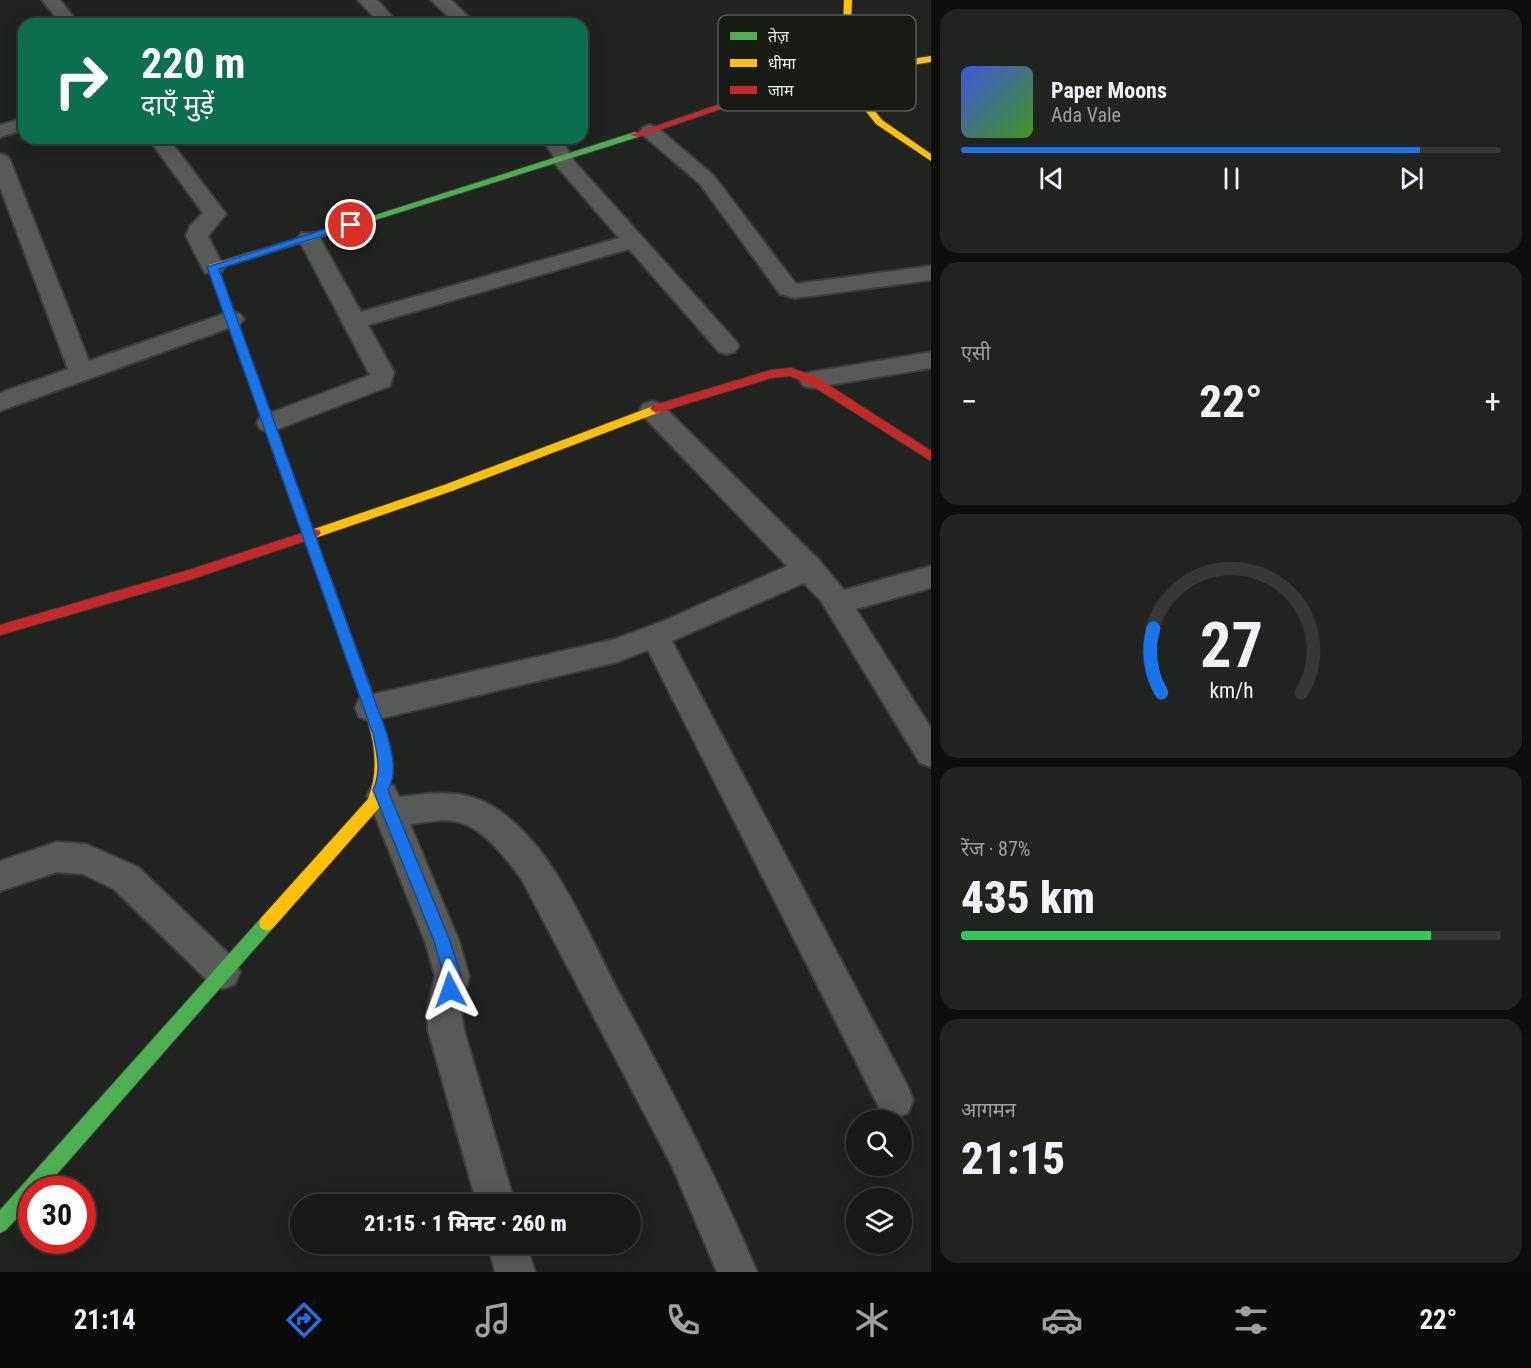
<!DOCTYPE html>
<html lang="hi">
<head>
<meta charset="utf-8">
<style>
	:root { --surface:#181a17; --page:#212320; --text:#f1f3f6; --muted:#9fa1a1; --line:#363836; --accent:#1a73e8 }
	body { margin:0; font-family:"Roboto Condensed","Noto Sans Devanagari",sans-serif; background:var(--page); color:var(--text); height:100vh; display:flex; flex-direction:column; font-size:22px; white-space:nowrap }
	* { box-sizing:border-box; margin:0 }
	p { font-size:20px; color:var(--muted) }
	.icon { flex:none; width:33px; height:33px; fill:none; stroke:currentColor; stroke-width:2; stroke-linecap:round; stroke-linejoin:round }
	.map { position:relative; flex:1; overflow:hidden }
	.sheet { display:flex; flex-direction:column; gap:9px; padding:9px; background:#0d0e0d; width:600px }
	.sheet>* { flex:none }
	.guide { position:absolute; left:18px; top:18px; width:570px; height:126px; border-radius:18px; box-shadow:0 3px 15px #0003,0 0 0 2px var(--line); background:#0b6e4f; color:#fff; overflow:hidden }
	.controls { position:absolute; left:846px; top:1110px; display:grid; gap:12px }
	.controls a { display:grid; place-items:center; width:66px; height:66px; border-radius:50%; background:var(--surface); box-shadow:0 3px 15px #0003,0 0 0 2px var(--line); font-size:30px }
	.speed { position:absolute; left:18px; top:1176px; display:flex; gap:12px; font-size:30px; font-weight:700; text-align:center }
	.speed>* { display:grid; place-content:center; width:78px; height:78px; border-radius:50%; background:var(--surface); box-shadow:0 3px 15px #0003,0 0 0 2px var(--line); line-height:1 }
	.speed .limit { border:9px solid #d22; background:#fff; color:#111 }
	.pin { position:absolute; display:grid; place-items:center; width:51px; height:51px; color:#fff; margin:-26px; border:3px solid #fff; border-radius:50%; box-shadow:0 2px 6px #0007 }
	.me { position:absolute; width:66px; margin:-33px; rotate:356deg; stroke-linejoin:round; filter:drop-shadow(0 0 4px #0008) }
	.turn { display:flex; align-items:center; gap:21px; height:126px; padding:0 24px; font-size:27px }
	.turn .icon { width:78px; height:78px; stroke-width:2.5 }
	.turn b { display:block; font-size:42px; line-height:51px }
	.big { font-size:45px; font-weight:800; line-height:1.1 }
	.sheet .widget { flex:1; display:flex; flex-direction:column; justify-content:center; gap:9px; min-width:0; padding:0 21px; border-radius:18px; background:var(--page) }
	.sheet .dial { align-items:center; gap:0 }
	.dial svg { height:156px; overflow:visible; fill:none; stroke:var(--line); stroke-width:7; stroke-linecap:round; text-anchor:middle }
	.dial text { fill:var(--text); stroke:none }
	.song { display:flex; align-items:center; gap:18px }
	.cover { width:72px; height:72px; border-radius:9px; background:linear-gradient(135deg,hsl(230 70% 55%),hsl(100 70% 35%)) }
	.played { height:6px; border-radius:3px; background:linear-gradient(90deg,var(--accent) 85%,var(--line) 85%) }
	.keys { display:flex; justify-content:space-around; direction:ltr }
	.heat { display:flex; justify-content:space-between; align-items:center; font-size:33px; direction:ltr }
	.charge { height:9px; border-radius:4px; background:linear-gradient(90deg,#34c759 87%,var(--line) 0) }
	.trip { position:absolute; left:290px; top:1194px; width:351px; height:60px; border-radius:30px; background:var(--surface); box-shadow:0 3px 15px #0003,0 0 0 2px var(--line); font-weight:800; line-height:60px; text-align:center }
	.dock { display:flex; height:96px; justify-content:space-around; align-items:center; background:#0a0a09; color:var(--muted) }
	.dock .icon { width:42px; height:42px }
	.dock .on { color:var(--accent) }
	.dock b { font-size:27px; color:var(--text) }
	main { display:flex; flex:1; min-height:0 }
	.map>svg:first-child { display:block }
	.lines { fill:none; stroke-linecap:round; stroke-linejoin:round }
	.street-casing { stroke:#3b3d3a; stroke-width:4 }
	.fast-casing { stroke:#3b3d3a; stroke-width:2 }
	.slow-casing { stroke:#3b3d3a; stroke-width:2 }
	.jam-casing { stroke:#3b3d3a; stroke-width:2 }
	.street { fill:#585a57; fill-rule:evenodd }
	.fast { fill:#4caf50; fill-rule:evenodd }
	.slow { fill:#ffc107; fill-rule:evenodd }
	.jam { fill:#c62828; fill-rule:evenodd }
	.route { fill:#1a73e8; stroke:#114b97; stroke-width:1.5 }
	.key { fill:#161b14; stroke:#565b54; stroke-width:1.5 }
	.key-label { font-size:16px; fill:#ecf0ea }
</style>
</head>
<body>
<main>
<div class="map">
<svg width="931" height="1272" viewBox="0 0 931 1272">
	<rect width="100%" height="100%" fill="#20231f"/>
	<g class="lines">
		<defs>
			<path id="street" d="M 42,0 L 60,0 L 79,24 L 61,24 Z
				M 358,0 L 377,0 L 399,24 L 380,24 Z
				M 431,0 L 451,0 L 476,24 L 456,24 Z
				M 24,118 L 24,130 L 0,137 L 0,125 Z
				M 650,125 L 657,127 L 714,176 L 796,284 L 931,266 L 931,280 L 795,298 L 780,294 L 700,184 L 643,135 L 640,131 L 643,127 Z
				M 148,138 L 168,138 L 226,214 L 208,236 L 224,268 L 221,273 L 205,273 L 186,236 L 190,226 L 203,213 Z
				M 541,138 L 561,138 L 574,161 L 735,340 L 739,346 L 735,352 L 727,354 L 719,352 L 629,249 L 368,325 L 394,372 L 390,386 L 278,429 L 269,432 L 260,429 L 257,423 L 260,417 L 370,375 L 298,238 L 301,233 L 317,233 L 361,312 L 619,238 L 555,164 L 552,160 L 554,157 Z
				M 0,154 L 7,156 L 10,160 L 89,361 L 232,311 L 240,314 L 244,319 L 240,324 L 0,411 L 0,393 L 68,369 L 0,187 Z
				M 931,352 L 931,368 L 812,388 L 803,386 L 800,380 L 803,374 L 812,372 Z
				M 652,401 L 661,404 L 819,560 L 844,590 L 931,566 L 931,588 L 856,609 L 931,728 L 931,767 L 920,763 L 821,601 L 804,583 L 672,641 L 908,1087 L 913,1100 L 908,1113 L 895,1118 L 882,1113 L 648,650 L 617,662 L 370,721 L 359,717 L 355,708 L 359,699 L 370,695 L 615,639 L 666,620 L 787,566 L 643,416 L 640,410 L 643,404 Z
				M 383,782 L 394,786 L 399,797 C 431,793 462,788 492,806 C 553,843 586,930 618,991 C 668,1083 716,1175 757,1272 L 717,1272 L 672,1166 L 521,878 C 506,859 486,831 462,823 C 447,817 426,822 410,824 L 459,941 L 469,976 L 461,1012 L 464,1030 L 515,1204 L 477,1204 L 428,1030 L 427,1012 L 435,976 L 425,941 L 367,796 L 372,786 Z
				M 57,842 L 86,844 L 138,867 L 235,960 L 240,972 L 235,984 L 223,989 L 211,984 L 114,889 L 83,874 L 57,872 L 0,891 L 0,861 Z
				M 488,1244 L 526,1244 L 535,1272 L 495,1272 Z"/>
			<path id="fast" d="M 635,132 L 640,135 L 638,137 L 350,228 L 342,228 L 341,226 Z
				M 267,915 L 273,918 L 275,923 L 273,928 L 43,1190 L 32,1190 L 32,1202 L 6,1230 L 0,1233 L 0,1210 L 261,918 Z"/>
			<path id="slow" d="M 844,0 L 852,0 L 850,55 L 845,74 L 882,120 L 931,154 L 931,161 L 876,124 L 836,74 L 842,55 Z
				M 931,56 L 931,62 L 853,74 L 849,71 L 853,68 Z
				M 346,223 L 351,226 L 350,228 L 219,269 L 276,427 L 270,431 L 266,430 L 208,267 L 209,265 Z
				M 656,405 L 662,409 L 660,412 L 452,491 L 315,538 L 309,533 L 311,530 L 444,485 Z
				M 361,674 L 366,676 L 368,680 C 384,725 401,761 379,808 L 273,928 L 267,931 L 261,928 L 259,923 L 261,918 L 368,799 C 384,757 368,720 354,680 L 356,676 Z"/>
			<path id="jam" d="M 853,68 L 857,71 L 856,73 L 806,80 L 638,137 L 630,135 L 802,76 Z
				M 791,368 L 816,377 L 931,451 L 931,461 L 808,383 L 790,376 L 771,378 L 656,413 L 650,409 L 652,406 L 771,370 Z
				M 270,423 L 276,427 L 313,529 L 319,530 L 321,533 L 316,538 L 368,680 L 366,684 L 361,686 L 356,684 L 354,680 L 305,541 L 189,580 L 0,635 L 0,625 L 189,570 L 302,533 L 264,427 Z"/>
		</defs>
		<!-- street casing -->
		<use href="#street" class="street-casing"/>
		<!-- fast casing -->
		<use href="#fast" class="fast-casing"/>
		<!-- slow casing -->
		<use href="#slow" class="slow-casing"/>
		<!-- jam casing -->
		<use href="#jam" class="jam-casing"/>
		<!-- street -->
		<use href="#street" class="street"/>
		<!-- fast -->
		<use href="#fast" class="fast"/>
		<!-- slow -->
		<use href="#slow" class="slow"/>
		<!-- jam -->
		<use href="#jam" class="jam"/>
	</g>
	<!-- route -->
	<path class="route" d="M 347,222 L 356,225 L 219,269 L 387,734 C 392,753 398,772 388,790 L 450,941 L 461,976 L 456,996 L 450,998 L 444,996 L 442,990 L 444,976 L 434,941 L 373,790 C 382,771 377,754 373,734 L 207,267 Z"/>
	<!-- legend -->
	<rect x="718" y="15" width="198" height="96" rx="9" class="key"/>
	<rect x="730" y="32" width="27" height="8" fill="#4caf50"/>
	<rect x="730" y="59" width="27" height="8" fill="#ffc107"/>
	<rect x="730" y="86" width="27" height="8" fill="#c62828"/>
	<g class="key-label">
		<text x="768" y="42">तेज़</text>
		<text x="768" y="69">धीमा</text>
		<text x="768" y="96">जाम</text>
	</g>
</svg>
<div class="controls">
<a><svg class="icon" aria-label="search" viewBox="0 0 24 24"><circle cx="10" cy="10" r="6"/><path d="M15 15l6 6"/></svg></a>
<a><svg class="icon" aria-label="layers" viewBox="0 0 24 24"><path d="M12 4l9 5-9 5-9-5zM3 14l9 5 9-5"/></svg></a>
</div>
<div class="speed"><div class="limit">30</div></div>
<div class="pin" style="left:351px;top:225px;background:#d93025"><svg class="icon" aria-label="arrive" viewBox="0 0 24 24"><path d="M6 21V4h12l-3 4 3 4H6"/></svg></div>
<svg class="me" style="left:450px;top:990px" viewBox="-20 -20 40 40"><path d="M0-17L14 15 0 8-14 15z" fill="#1a73e8" stroke="#fff" stroke-width="4"/></svg>
<div class="trip">21:15 · 1 मिनट · 260 m</div>
<div class="guide">
<div class="turn"><svg class="icon" aria-label="right" viewBox="0 0 24 24"><path d="M7 20v-9h11M14 6l5 5-5 5"/></svg><div><b>220 m</b>दाएँ मुड़ें</div></div>
</div>
</div>
<section class="sheet">
<div class="widget">
<div class="song"><i class="cover"></i><div><b>Paper Moons</b><p>Ada Vale</p></div></div>
<div class="played"></div>
<div class="keys"><svg class="icon" aria-label="previous" viewBox="0 0 24 24"><path d="M18 5L8 12l10 7zM5 5v14"/></svg><svg class="icon" aria-label="pause" viewBox="0 0 24 24"><path d="M8 5v14M16 5v14"/></svg><svg class="icon" aria-label="next" viewBox="0 0 24 24"><path d="M6 5l10 7-10 7zM19 5v14"/></svg></div>
</div>
<div class="widget"><p>एसी</p>
<div class="heat"><a>−</a><b class="big">22°</b><a>+</a></div>
</div>
<div class="widget dial"><svg viewBox="0 0 100 80">
<path d="M14 69A42 42 0 1 1 86 69"/>
<path d="M14 69A42 42 0 0 1 10 36" stroke="#1a73e8"/>
<text x="50" y="56" font-size="32" font-weight="700">27</text>
<text x="50" y="72" font-size="11">km/h</text>
</svg></div>
<div class="widget"><p>रेंज · 87%</p><b class="big">435 km</b><div class="charge"></div></div>
<div class="widget"><p>आगमन</p><b class="big">21:15</b></div>
</section>
</main>
<nav class="dock">
<b>21:14</b>
<svg class="icon on" aria-label="directions" viewBox="0 0 24 24"><path d="M12 3l9 9-9 9-9-9zM9 14v-3h6M13 9l2 2-2 2"/></svg>
<svg class="icon" aria-label="music" viewBox="0 0 24 24"><path d="M9 18V5l10-2v13"/><circle cx="6" cy="18" r="3"/><circle cx="16" cy="16" r="3"/></svg>
<svg class="icon" aria-label="phone" viewBox="0 0 24 24"><path d="M5 4h4l2 5-3 2q2 4 5 5l2-3 5 2v4C11 20 4 13 5 4z"/></svg>
<svg class="icon" aria-label="climate" viewBox="0 0 24 24"><path d="M12 3v18M4 7l16 10M4 17L20 7"/></svg>
<svg class="icon" aria-label="car" viewBox="0 0 24 24"><path d="M5 17H2v-5l4-1 3-4h7l3 4 3 1v5h-3M9 17h6M6 11h13"/><circle cx="7" cy="17" r="2"/><circle cx="17" cy="17" r="2"/></svg>
<svg class="icon" aria-label="filters" viewBox="0 0 24 24"><path d="M4 7h16M4 17h16"/><circle cx="9" cy="7" r="2"/><circle cx="15" cy="17" r="2"/></svg>
<b>22°</b>
</nav>
</body>
</html>
